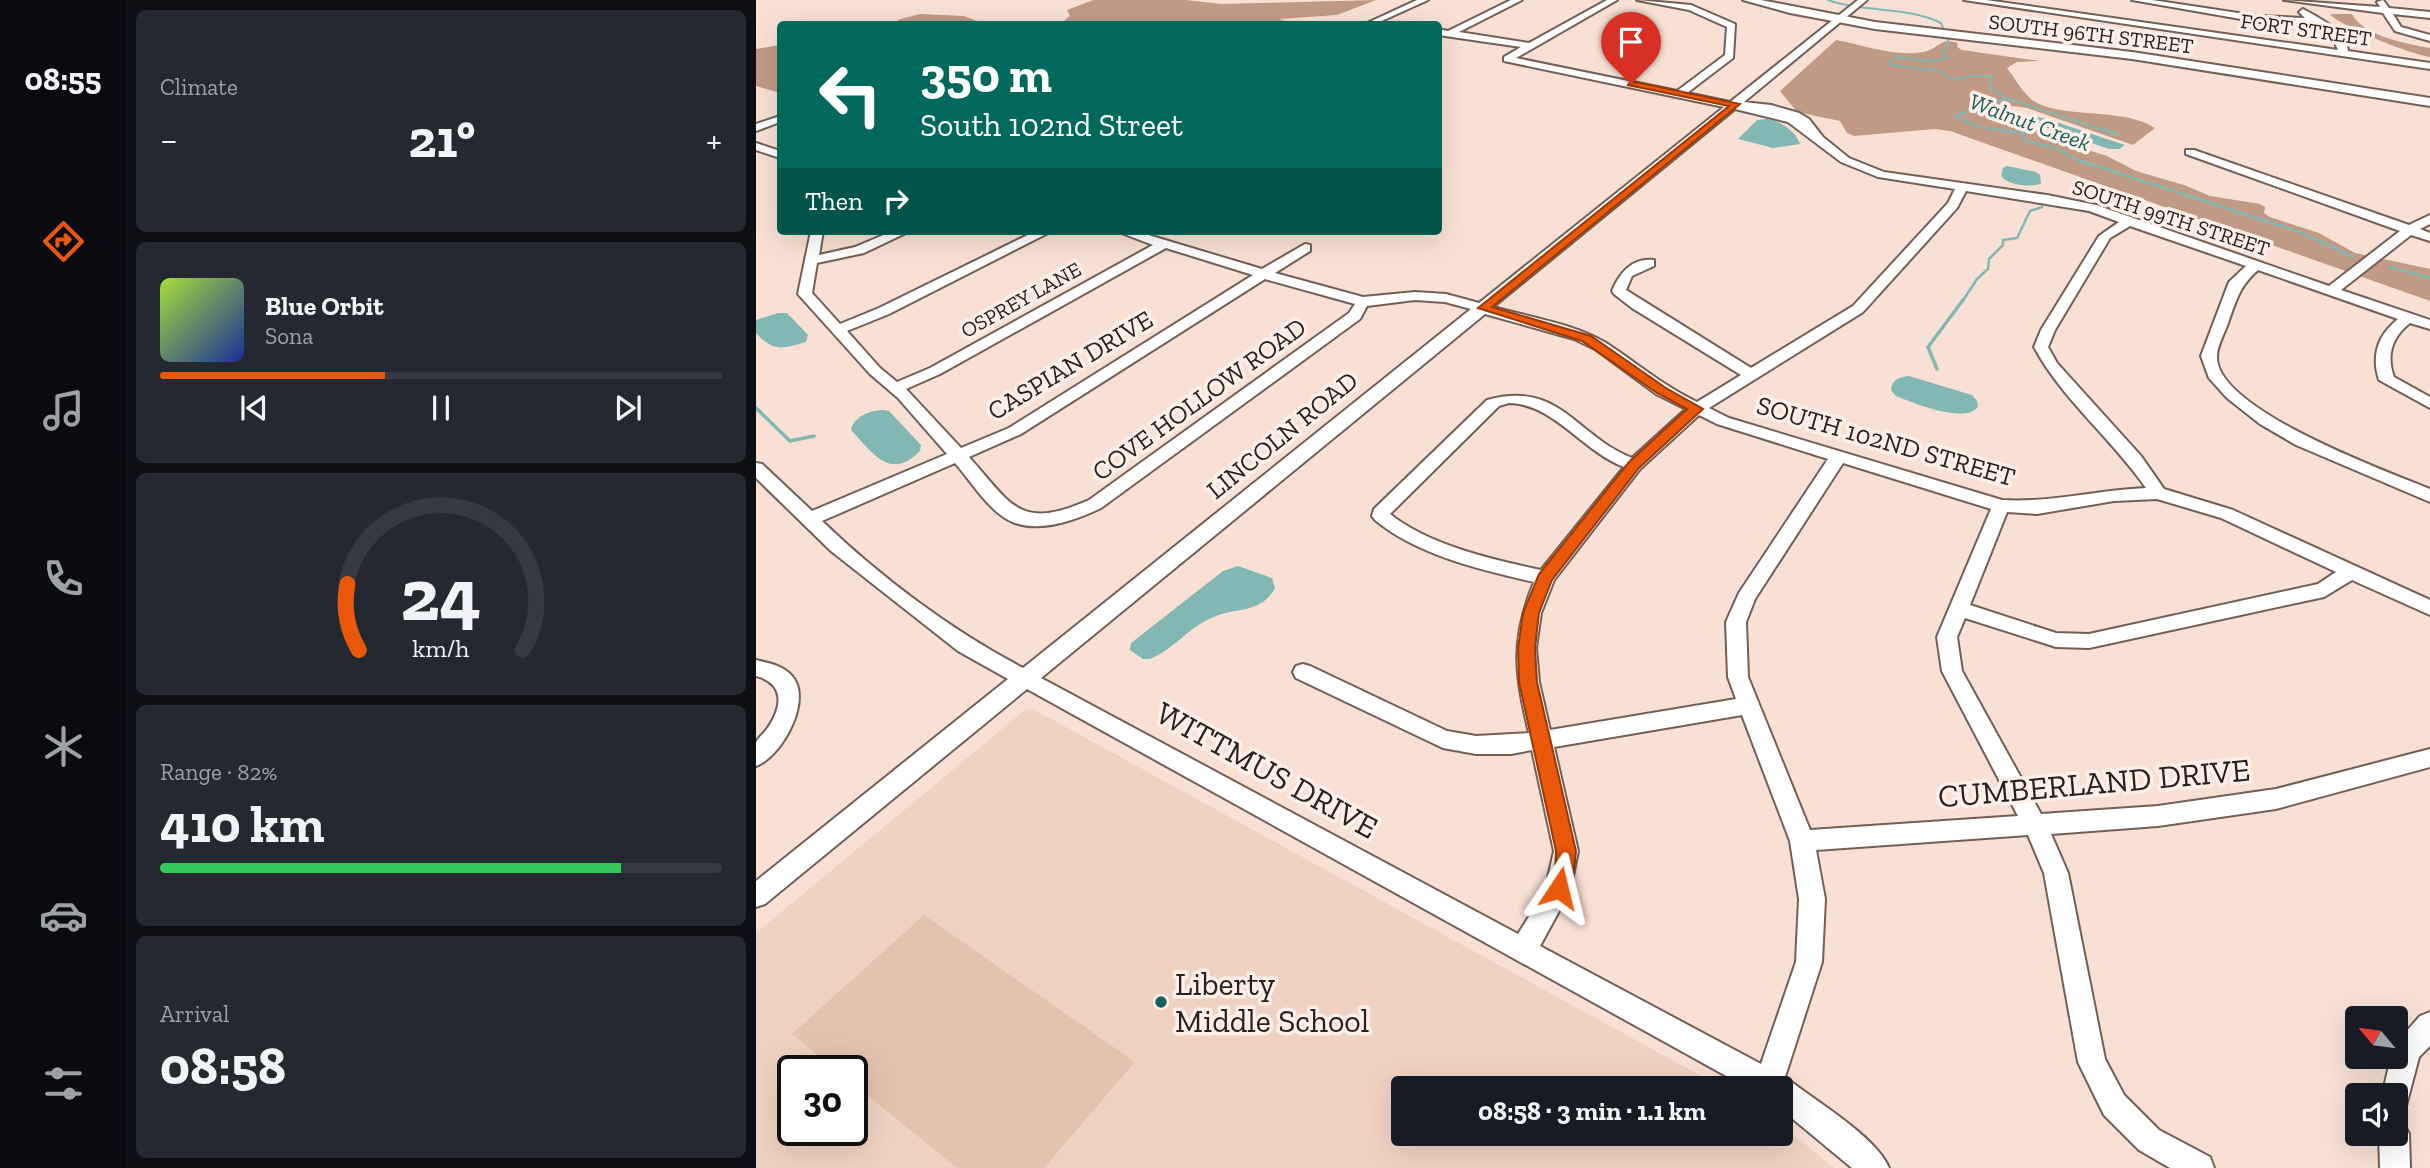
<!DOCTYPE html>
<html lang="en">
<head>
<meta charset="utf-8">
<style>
	:root { --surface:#171b24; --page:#242831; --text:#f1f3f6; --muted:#9ea1a6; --line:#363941; --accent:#ea580c }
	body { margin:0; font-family:"Zilla Slab",serif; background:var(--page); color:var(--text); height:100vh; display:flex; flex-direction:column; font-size:26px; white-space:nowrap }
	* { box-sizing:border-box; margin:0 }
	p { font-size:23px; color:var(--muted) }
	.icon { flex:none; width:38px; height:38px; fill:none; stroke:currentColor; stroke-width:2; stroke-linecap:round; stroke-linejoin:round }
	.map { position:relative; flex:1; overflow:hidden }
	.side { display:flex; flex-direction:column; gap:10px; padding:10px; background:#0d0f14; width:630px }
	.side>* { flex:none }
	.banner { position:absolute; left:21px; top:21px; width:665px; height:214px; border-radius:7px; box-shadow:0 7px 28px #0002; background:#00695c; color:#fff; overflow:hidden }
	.needle { width:46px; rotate:299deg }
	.fabs { position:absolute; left:1589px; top:1006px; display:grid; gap:14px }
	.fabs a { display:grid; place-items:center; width:63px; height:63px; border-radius:7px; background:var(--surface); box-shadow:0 7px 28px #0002; font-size:35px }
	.speed { position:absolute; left:21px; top:1055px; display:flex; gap:14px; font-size:35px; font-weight:700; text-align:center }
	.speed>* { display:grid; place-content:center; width:91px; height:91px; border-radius:50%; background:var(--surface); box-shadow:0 7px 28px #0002; line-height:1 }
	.speed .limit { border:4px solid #111; border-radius:10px; background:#fff; color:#111 }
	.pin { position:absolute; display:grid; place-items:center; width:60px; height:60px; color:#fff; margin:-72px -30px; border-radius:50% 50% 50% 0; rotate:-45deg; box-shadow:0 0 7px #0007 }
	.pin .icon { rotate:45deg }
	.me { position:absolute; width:77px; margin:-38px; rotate:10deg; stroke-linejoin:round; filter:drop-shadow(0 0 5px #0008) }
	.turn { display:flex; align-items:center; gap:24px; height:147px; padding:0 28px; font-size:32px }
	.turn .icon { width:91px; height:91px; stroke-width:2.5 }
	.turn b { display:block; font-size:49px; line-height:60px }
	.then { display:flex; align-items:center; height:66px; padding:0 28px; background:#0003; gap:14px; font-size:26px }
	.big { font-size:52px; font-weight:700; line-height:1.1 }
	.side .widget { flex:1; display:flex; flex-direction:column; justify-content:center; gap:10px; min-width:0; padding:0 24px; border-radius:10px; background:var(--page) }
	.side .dial { align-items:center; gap:0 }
	.dial svg { height:182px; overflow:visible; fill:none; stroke:var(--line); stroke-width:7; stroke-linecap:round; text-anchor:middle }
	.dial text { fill:var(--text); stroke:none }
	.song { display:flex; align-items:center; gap:21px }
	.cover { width:84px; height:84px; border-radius:10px; background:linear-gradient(135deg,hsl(80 70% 55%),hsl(230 70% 35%)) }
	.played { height:7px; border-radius:4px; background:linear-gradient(90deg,var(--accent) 40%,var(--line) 40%) }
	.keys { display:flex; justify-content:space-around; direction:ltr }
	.heat { display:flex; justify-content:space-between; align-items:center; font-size:38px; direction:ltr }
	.charge { height:10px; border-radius:5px; background:linear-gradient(90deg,#34c759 82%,var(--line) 0) }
	.trip { position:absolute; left:635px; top:1076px; width:402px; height:70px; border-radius:7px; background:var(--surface); box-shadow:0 7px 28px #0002; font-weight:700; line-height:70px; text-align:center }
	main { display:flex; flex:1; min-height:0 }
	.tab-bar { display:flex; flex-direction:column; width:126px; justify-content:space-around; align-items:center; background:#090b0e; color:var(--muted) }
	.tab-bar .icon { width:49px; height:49px }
	.tab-bar .active { color:var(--accent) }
	.tab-bar b { font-size:32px; color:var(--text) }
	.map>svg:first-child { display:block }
	.built { fill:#f0d2c3; fill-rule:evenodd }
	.green { fill:#e5c2af }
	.forest { fill:#c09a85 }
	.water { fill:#83b7b3 }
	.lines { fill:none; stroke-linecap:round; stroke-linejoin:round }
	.stream-far2 { stroke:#83b7b3; stroke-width:2 }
	.stream-far1 { stroke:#83b7b3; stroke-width:2.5 }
	.stream { stroke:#83b7b3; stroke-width:3.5 }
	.minor-casing { stroke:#735f54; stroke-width:4 }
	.major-casing { stroke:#735f54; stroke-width:4 }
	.minor { fill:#fff; fill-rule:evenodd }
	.major { fill:#fff; fill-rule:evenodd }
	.route { fill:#ea580c; stroke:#983908; stroke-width:2 }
	.poi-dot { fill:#14625e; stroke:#fef0e9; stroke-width:2.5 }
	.labels { text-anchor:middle; stroke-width:7; stroke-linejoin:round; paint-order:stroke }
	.far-street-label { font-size:21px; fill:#29211d; stroke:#fef0e9 }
	.far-water-label { font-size:23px; font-style:italic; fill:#165e59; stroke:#fef0e9 }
	.street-label { font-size:26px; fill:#29211d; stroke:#fef0e9 }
	.near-street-label { font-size:32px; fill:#29211d; stroke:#fef0e9 }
	.near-poi-label { font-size:32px; fill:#29211d; stroke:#fef0e9; text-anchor:start }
</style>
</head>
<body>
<main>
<nav class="tab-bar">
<b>08:55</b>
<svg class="icon active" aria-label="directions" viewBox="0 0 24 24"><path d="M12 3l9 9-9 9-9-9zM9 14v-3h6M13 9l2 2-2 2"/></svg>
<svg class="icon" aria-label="music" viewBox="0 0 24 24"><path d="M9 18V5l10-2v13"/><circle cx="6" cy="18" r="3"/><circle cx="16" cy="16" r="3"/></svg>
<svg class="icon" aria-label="phone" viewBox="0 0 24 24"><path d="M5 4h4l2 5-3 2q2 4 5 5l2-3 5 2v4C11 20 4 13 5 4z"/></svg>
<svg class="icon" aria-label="climate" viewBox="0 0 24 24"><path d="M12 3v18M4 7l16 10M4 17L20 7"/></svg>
<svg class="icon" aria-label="car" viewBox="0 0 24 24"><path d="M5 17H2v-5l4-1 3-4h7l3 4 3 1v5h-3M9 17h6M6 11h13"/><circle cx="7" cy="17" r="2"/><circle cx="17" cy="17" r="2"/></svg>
<svg class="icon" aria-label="filters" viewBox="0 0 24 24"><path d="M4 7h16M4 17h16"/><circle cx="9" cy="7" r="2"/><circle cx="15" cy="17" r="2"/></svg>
</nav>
<section class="side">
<div class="widget"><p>Climate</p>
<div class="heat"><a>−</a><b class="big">21°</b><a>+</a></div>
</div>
<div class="widget">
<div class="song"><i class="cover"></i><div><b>Blue Orbit</b><p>Sona</p></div></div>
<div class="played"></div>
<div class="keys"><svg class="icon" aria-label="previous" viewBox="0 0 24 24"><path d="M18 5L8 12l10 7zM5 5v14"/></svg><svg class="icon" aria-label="pause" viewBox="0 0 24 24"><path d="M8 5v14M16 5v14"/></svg><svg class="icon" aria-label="next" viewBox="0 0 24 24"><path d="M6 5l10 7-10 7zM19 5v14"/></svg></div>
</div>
<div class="widget dial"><svg viewBox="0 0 100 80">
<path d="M14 69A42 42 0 1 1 86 69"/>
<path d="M14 69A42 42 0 0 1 9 40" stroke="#ea580c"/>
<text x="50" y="56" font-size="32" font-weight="700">24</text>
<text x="50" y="72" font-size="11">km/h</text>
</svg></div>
<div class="widget"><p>Range · 82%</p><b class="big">410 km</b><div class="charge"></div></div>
<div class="widget"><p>Arrival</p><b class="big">08:58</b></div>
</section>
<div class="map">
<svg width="1674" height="1168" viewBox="0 0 1674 1168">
	<rect width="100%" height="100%" fill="#f8e1d4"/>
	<!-- built -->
	<path class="built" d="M 277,709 L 967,1088 L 648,1088 L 648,1134 L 1026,1134 L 1026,1125 L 1078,1168 L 0,1168 L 0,933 L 269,710 ZM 37,1071 L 96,1071 L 96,1130 L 37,1130 Z"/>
	<!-- green -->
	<path class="green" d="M 168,915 L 379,1062 L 288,1168 L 201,1168 L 96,1083 L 96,1071 L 81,1071 L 36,1034 Z"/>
	<!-- forest -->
	<path class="forest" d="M 337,0 L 430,0 L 465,4 L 620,0 L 581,15 L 523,19 L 540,24 L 378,24 C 372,21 316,25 304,24 L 314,16 L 311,10 Z
		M 164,14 L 208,16 L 229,24 L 149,24 L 141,20 Z
		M 1574,14 L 1596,14 C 1607,36 1651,44 1674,48 L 1674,57 C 1657,55 1583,26 1574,14 Z
		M 1080,40 C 1108,45 1138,57 1167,52 C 1184,49 1183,37 1202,43 L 1201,47 L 1206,50 L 1284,61 L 1261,62 L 1251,68 C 1258,77 1265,90 1274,98 C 1297,120 1367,106 1399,128 L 1377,145 L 1271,108 L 1257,106 L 1248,108 L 1248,113 L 1297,139 L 1351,156 L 1380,171 L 1428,185 L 1454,196 L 1504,204 L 1509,207 L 1508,213 L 1514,217 L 1563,233 L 1599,253 L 1674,269 L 1674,301 L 1194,131 L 1179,129 L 1098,136 L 1091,133 L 1084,121 L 1041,112 L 1024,91 Z
		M 24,45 L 24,93 L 0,86 L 0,49 Z"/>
	<!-- water -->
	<path class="water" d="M 1281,117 L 1288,118 L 1369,145 L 1363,149 L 1353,149 L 1272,121 Z
		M 1011,119 C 1024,121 1040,131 1044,144 L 1017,148 L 982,139 L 1001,120 Z
		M 1251,166 L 1280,172 L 1284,175 L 1285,184 C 1273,187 1253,186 1245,176 L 1247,168 Z
		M 22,313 L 31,313 L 52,335 L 50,342 C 26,349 17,352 0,333 L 0,320 Z
		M 1153,376 L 1216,395 L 1221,401 L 1222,407 C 1209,424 1157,403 1140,396 L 1135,390 C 1136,379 1144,377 1153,376 Z
		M 128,410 L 133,411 L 165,445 L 164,451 C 134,482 116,452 95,430 C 98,416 115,410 128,410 Z
		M 482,566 L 516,578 L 519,588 C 505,614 481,607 458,617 C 434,626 418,649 394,659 L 387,659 L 374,650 L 375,643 L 467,571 Z"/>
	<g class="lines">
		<!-- stream-far2 -->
		<path class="stream-far2" d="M 1072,0 C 1109,13 1150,6 1185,23 L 1193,43 L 1186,52 L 1192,58 L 1174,61 L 1141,57 L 1133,63 L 1135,65 L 1183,71 L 1197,80 L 1213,76 L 1235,76 L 1234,88 L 1250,98 L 1354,132
			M 1250,98 L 1199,116 L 1222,127 L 1259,132"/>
		<!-- stream-far1 -->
		<path class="stream-far1" d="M 1243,130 L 1266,133 L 1270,141 L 1299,148 L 1319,159 L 1544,232 L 1597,257
			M 1349,130 L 1363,135
			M 1634,267 L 1674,278
			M 1206,302 L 1221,279 L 1232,269 L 1233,259 L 1247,245 L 1247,240 L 1261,238 L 1274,211 L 1286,207"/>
		<!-- stream -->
		<path class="stream" d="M 1181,369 L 1172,347 L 1207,300
			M 0,408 L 34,441 L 58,436"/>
		<defs>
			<path id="minor" d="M 661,0 L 672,0 L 619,24 L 609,24 Z
				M 755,0 L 766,0 L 703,32 L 773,43 L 851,0 L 861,0 L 760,58 L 921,91 L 969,55 L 971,27 L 933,10 L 881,0 L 935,5 L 979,24 L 977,58 L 931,93 L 974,102 L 1102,0 L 1111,0 L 988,102 L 1015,105 L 1043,113 L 1053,119 L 1067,137 L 1093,158 L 1128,172 L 1291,195 L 1340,205 L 1573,286 L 1644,231 L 1430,154 L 1430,150 L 1438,150 L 1653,225 L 1674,215 L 1674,224 L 1664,229 L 1674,233 L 1674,241 L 1655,235 L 1585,290 L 1674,320 L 1674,329 L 1654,323 C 1636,337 1630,355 1638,377 L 1674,397 L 1674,408 L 1623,380 C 1615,355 1622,335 1642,319 L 1502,270 C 1484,286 1481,298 1473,320 C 1470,331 1461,345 1461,356 C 1458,409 1632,472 1674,489 L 1674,502 L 1540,445 L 1504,424 L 1471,398 L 1453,378 L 1445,356 L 1473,282 L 1490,266 L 1374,226 L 1354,238 L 1299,330 L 1292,347 L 1301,363 L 1385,456 L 1408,489 L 1477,510 L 1674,600 L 1674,615 L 1596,580 L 1568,597 L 1333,648 L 1300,647 L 1209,618 L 1201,637 L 1206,671 L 1285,814 L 1402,806 L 1520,789 L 1674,749 L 1674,767 L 1520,809 L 1402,826 L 1295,834 L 1312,873 L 1349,1059 L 1368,1095 L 1403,1130 L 1454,1157 L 1458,1168 L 1414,1168 L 1383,1150 L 1348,1115 L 1322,1062 L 1288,873 L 1272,835 L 1060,850 L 1069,899 L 1066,962 L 1029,1077 C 1056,1099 1120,1136 1133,1168 L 1096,1168 L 1026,1110 L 1026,1088 L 992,1088 L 271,689 L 9,904 L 0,907 L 0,881 L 252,679 L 202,651 L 75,551 L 0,478 L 0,463 L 6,464 L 56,511 L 191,454 L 142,398 L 114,374 L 42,294 L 55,231 L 67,231 L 63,255 L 99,247 L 137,231 L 154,231 L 108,253 L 61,263 L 56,293 L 84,324 L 123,308 L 280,231 L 296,231 L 133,314 L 91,331 L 124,368 L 141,382 L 174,368 L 397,245 L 360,231 L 379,231 L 506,269 L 549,244 L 554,245 L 554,251 L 519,273 L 607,297 L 659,292 L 690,294 L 723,303 L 968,107 L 748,61 L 748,57 L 765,47 L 682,35 L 682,29 L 692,31 ZM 979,109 L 1032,122 L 1085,162 L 1122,177 L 1199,189 L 1192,203 L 1097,306 L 995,368 L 870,290 L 876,276 L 898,266 L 898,260 C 876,257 863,274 856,291 L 858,294 L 876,308 L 985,375 L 941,402 C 907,386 881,363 850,343 C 818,324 774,317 737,307 ZM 1210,191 L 1333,211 L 1363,222 L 1343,236 L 1285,330 L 1278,347 C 1306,399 1356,439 1390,488 C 1340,490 1296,503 1246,500 L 973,418 L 953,408 L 1107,312 L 1201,208 ZM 410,248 L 497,275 L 253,428 L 205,448 L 150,389 L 184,374 ZM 509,279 L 599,304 L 593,313 L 333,500 C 263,531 256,505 213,457 L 265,434 ZM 659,300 L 689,302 L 715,309 L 267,668 C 195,630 124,577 66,521 L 199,463 C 214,480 228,503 246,516 C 274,537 318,521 345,508 L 604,319 L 611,306 ZM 729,314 L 818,339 L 839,349 L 900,394 L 930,409 L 876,458 C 818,435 804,380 731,400 L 618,509 L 616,516 L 619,520 C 661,555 725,570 778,582 C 754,641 759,673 773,733 L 720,736 L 691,731 L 554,666 L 547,664 L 540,666 L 537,672 L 540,678 L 687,748 L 720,754 L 755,754 L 776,750 L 798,851 L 789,891 L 762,934 L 285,678 ZM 753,403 C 798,404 826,451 868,467 L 785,570 C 738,560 672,545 634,514 L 743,406 ZM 943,415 L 961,424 L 1072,459 L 983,593 L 970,622 L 972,677 L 980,699 L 794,730 L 783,682 L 780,648 L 785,613 L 798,580 L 884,469 ZM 1087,463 L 1235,509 L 1181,637 L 1186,671 L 1262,816 L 1054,830 L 992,677 L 990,622 L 999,599 ZM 1401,499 L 1465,518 L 1580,572 L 1562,584 L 1333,634 L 1300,633 L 1214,605 L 1251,512 L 1281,514 L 1358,501 ZM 986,715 L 1034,841 L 1043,899 L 1040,962 L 1005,1064 L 784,946 L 814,891 L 822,851 L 798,747 Z
				M 1208,0 L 1230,0 L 1582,50 L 1576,36 L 1556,23 L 1502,22 L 1376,0 L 1396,0 L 1502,16 L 1549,18 L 1543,12 L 1547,9 C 1563,18 1591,31 1592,51 L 1674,63 L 1674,69 Z
				M 1528,0 L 1624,7 L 1621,2 L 1627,0 L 1633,8 L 1674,12 L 1674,18 L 1637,14 L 1645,27 L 1674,35 L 1674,41 L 1639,31 L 1627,13 Z
				M 24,116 L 24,122 L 0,131 L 0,124 Z
				M 0,143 L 24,151 L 24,158 L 0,150 Z
				M 0,660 C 12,663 26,665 35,675 C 58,698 26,757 0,766 C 0,760 0,749 0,743 C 1,739 8,733 11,729 C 26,708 30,684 0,676 Z
				M 1674,1012 L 1674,1046 L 1663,1057 L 1650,1106 L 1640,1110 L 1640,1096 L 1626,1096 L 1635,1057 L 1640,1057 L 1640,1043 L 1664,1016 Z
				M 1640,1120 L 1648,1124 L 1653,1134 L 1654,1168 L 1624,1168 L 1623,1134 L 1640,1134 Z"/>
			<path id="major" d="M 987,0 L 1005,0 L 1119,22 L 1376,52 L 1674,98 L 1674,106 L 1376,59 L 1119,29 L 1034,13 Z"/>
		</defs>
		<!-- minor casing -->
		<use href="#minor" class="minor-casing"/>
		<!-- major casing -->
		<use href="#major" class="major-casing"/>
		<!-- minor -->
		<use href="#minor" class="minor"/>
		<!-- major -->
		<use href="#major" class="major"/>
	</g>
	<!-- route -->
	<path class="route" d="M 875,81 L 984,104 L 736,307 L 835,336 L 910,388 L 947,409 L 883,468 L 796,580 L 783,613 L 779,648 L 781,682 L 820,851 C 819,867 817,880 811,895 L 803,898 L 796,895 L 793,888 L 799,872 L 800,851 L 763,682 L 762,648 L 767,613 L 783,574 L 873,462 L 931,409 L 901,393 L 826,341 L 722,308 L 973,106 L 872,85 Z"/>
	<!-- markers -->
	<circle class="poi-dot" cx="405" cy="1002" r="7"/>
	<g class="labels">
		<!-- far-street labels -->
		<g class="far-street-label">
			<text transform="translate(1550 30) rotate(8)" y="7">FORT STREET</text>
			<text transform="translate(1335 34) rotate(7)" y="7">SOUTH 96TH STREET</text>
			<text transform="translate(1415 218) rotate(18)" y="7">SOUTH 99TH STREET</text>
			<text transform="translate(265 300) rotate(-29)" y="7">OSPREY LANE</text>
		</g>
		<!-- far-water labels -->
		<g class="far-water-label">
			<text transform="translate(1274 122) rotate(20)" y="8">Walnut Creek</text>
		</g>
		<!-- street labels -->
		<g class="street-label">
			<text transform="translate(314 365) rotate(-31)" y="9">CASPIAN DRIVE</text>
			<text transform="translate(443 399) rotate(-36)" y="9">COVE HOLLOW ROAD</text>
			<text transform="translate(526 435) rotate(-39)" y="9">LINCOLN ROAD</text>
			<text transform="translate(1130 441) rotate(16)" y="9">SOUTH 102ND STREET</text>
		</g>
		<!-- near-street labels -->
		<g class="near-street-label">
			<text transform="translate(511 770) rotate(29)" y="11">WITTMUS DRIVE</text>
			<text transform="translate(1338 783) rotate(-5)" y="11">CUMBERLAND DRIVE</text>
		</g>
		<!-- near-poi labels -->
		<g class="near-poi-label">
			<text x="419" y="995">Liberty<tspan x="419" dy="37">Middle School</tspan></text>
		</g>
	</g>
</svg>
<div class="fabs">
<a><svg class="needle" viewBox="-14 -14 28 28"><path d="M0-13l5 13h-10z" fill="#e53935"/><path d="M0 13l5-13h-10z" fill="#9ea1a6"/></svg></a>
<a><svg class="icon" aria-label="sound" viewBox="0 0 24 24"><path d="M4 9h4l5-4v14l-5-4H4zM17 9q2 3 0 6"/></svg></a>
</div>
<div class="speed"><div class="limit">30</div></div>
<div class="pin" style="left:875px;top:84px;background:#d93025"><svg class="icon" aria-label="arrive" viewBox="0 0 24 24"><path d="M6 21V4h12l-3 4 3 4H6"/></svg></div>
<svg class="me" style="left:803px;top:888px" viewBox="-20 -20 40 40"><path d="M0-17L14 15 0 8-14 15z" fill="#ea580c" stroke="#fff" stroke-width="4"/></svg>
<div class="trip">08:58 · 3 min · 1.1 km</div>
<div class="banner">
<div class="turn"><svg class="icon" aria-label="left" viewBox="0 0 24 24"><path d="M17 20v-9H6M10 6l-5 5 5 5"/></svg><div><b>350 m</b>South 102nd Street</div></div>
<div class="then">Then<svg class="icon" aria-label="right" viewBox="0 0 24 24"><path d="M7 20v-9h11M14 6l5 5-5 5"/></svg></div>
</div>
</div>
</main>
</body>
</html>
